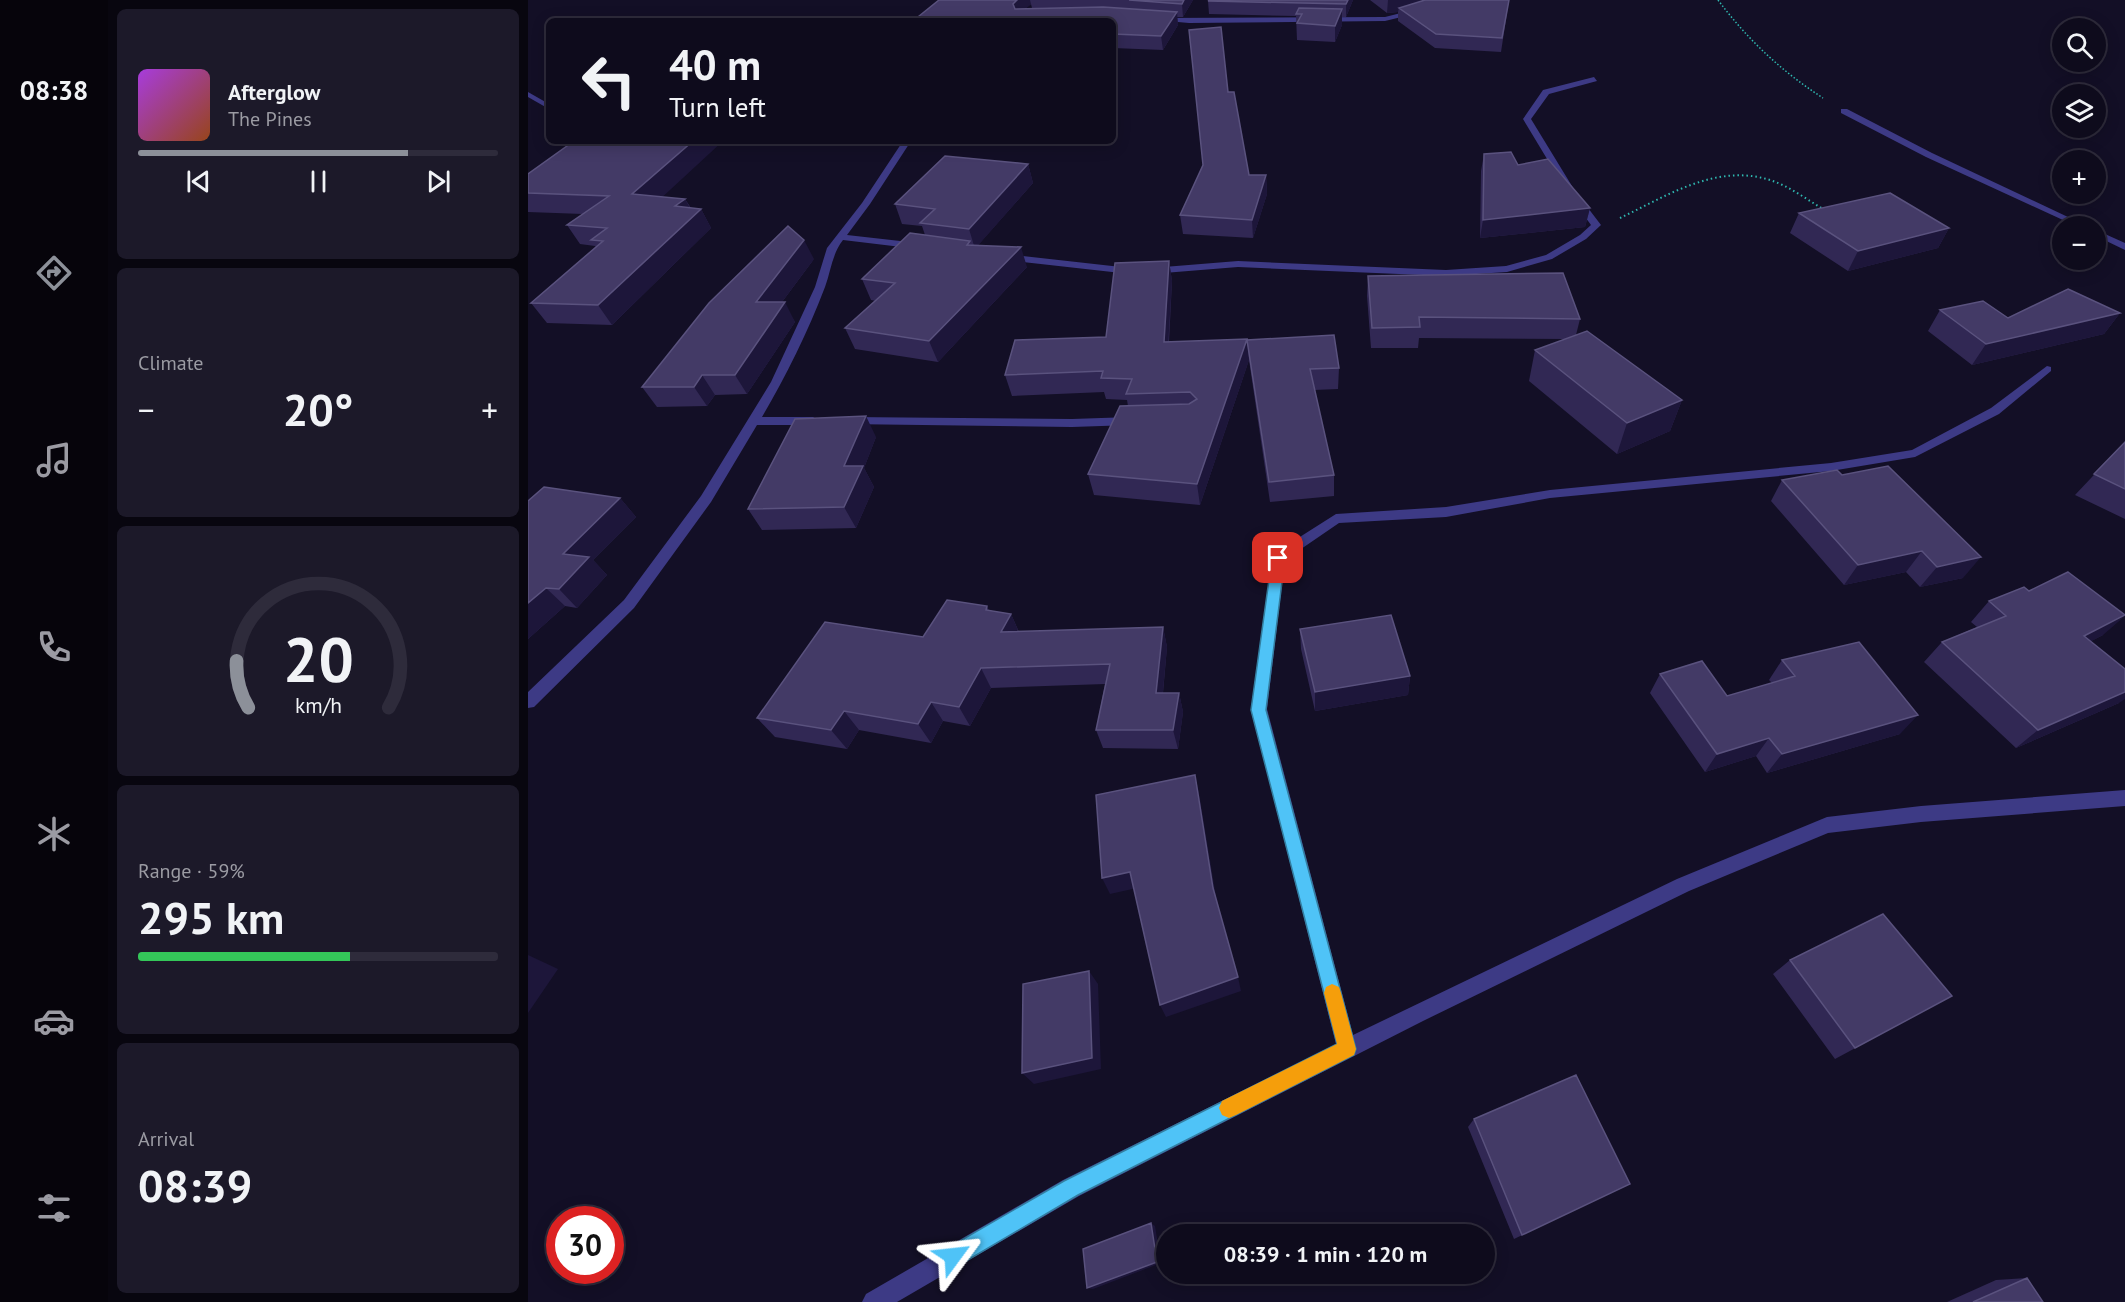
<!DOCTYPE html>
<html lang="en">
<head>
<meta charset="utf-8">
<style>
	:root { --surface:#0e0b1c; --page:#1c1929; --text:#f1f3f6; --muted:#9b9ba3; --line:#2e2b3b; --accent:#8c9099 }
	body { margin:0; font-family:"PT Sans",sans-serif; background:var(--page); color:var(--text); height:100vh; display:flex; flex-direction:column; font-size:22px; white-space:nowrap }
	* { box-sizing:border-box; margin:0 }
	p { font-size:20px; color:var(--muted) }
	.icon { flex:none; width:33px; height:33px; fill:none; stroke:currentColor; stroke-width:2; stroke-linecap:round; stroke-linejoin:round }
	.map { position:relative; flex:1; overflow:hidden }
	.side { display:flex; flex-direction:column; gap:9px; padding:9px; background:#08060f; width:420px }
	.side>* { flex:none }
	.hud { position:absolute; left:18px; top:18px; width:570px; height:126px; border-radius:9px; box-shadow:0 3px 15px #0003,0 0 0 2px var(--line); background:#0e0b1c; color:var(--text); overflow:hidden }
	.buttons { position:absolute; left:1524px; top:18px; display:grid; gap:12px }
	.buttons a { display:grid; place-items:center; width:54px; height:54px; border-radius:50%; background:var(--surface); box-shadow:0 3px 15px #0003,0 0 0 2px var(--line); font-size:30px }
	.speed { position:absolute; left:18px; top:1206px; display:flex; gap:12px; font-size:30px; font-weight:700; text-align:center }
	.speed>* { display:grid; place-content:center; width:78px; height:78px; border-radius:50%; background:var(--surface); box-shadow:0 3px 15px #0003,0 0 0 2px var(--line); line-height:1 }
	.speed .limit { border:9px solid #d22; background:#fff; color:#111 }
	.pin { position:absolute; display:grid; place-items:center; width:51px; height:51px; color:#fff; margin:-26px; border-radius:12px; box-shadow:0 3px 9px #0006 }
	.me { position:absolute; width:66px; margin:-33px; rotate:60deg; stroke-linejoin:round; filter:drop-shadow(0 0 4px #0008) }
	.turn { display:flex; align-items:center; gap:21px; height:126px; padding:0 24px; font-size:27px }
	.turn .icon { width:78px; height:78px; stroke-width:2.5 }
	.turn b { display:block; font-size:42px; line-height:51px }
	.big { font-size:45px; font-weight:600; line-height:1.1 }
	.side .widget { flex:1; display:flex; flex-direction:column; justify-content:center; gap:9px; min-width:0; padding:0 21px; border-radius:9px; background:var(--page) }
	.side .dial { align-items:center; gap:0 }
	.dial svg { height:156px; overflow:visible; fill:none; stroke:var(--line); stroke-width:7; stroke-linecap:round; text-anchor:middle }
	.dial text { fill:var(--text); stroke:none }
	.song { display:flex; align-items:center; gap:18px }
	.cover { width:72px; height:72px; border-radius:9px; background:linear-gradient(135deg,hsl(280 70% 55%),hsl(20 70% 35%)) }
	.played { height:6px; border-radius:3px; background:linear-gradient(90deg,var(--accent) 75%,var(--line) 75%) }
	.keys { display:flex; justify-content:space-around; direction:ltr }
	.heat { display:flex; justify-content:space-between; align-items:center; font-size:33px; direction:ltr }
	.charge { height:9px; border-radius:4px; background:linear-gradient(90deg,#34c759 59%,var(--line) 0) }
	.trip { position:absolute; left:628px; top:1224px; width:339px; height:60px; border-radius:30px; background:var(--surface); box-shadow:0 3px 15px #0003,0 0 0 2px var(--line); font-weight:600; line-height:60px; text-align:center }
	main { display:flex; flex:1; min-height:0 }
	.tab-bar { display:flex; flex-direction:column; width:108px; justify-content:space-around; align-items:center; background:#06040b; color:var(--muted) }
	.tab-bar .icon { width:42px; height:42px }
	.tab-bar .selected { color:var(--accent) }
	.tab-bar b { font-size:27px; color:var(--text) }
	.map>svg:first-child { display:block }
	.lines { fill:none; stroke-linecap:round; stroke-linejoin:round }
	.path-far1 { stroke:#2fb8b0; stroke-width:1.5; stroke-dasharray:1.5 2; stroke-linecap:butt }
	.path { stroke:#2fb8b0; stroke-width:2; stroke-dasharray:1.5 3; stroke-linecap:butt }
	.minor { fill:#3d3a85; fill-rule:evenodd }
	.wall { fill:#312854; fill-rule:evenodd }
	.shaded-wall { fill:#1d163a }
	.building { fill:#433a66; stroke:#5a527e; stroke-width:1.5 }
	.route { fill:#4fc3f7; stroke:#337fa1; stroke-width:1.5 }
	.slow { fill:#f59e0b }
</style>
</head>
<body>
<main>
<nav class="tab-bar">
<b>08:38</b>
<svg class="icon selected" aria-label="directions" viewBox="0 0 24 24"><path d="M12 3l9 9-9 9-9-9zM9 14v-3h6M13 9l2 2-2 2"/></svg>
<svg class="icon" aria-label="music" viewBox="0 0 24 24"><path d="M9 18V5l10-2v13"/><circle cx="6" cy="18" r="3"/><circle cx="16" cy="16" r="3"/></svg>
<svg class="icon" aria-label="phone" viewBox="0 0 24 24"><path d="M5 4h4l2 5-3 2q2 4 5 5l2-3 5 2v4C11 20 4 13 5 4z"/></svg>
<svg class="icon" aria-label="climate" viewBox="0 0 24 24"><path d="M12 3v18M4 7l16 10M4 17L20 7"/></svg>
<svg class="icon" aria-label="car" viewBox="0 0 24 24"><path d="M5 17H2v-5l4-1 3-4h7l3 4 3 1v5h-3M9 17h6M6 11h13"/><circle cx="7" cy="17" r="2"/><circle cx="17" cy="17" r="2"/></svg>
<svg class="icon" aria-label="filters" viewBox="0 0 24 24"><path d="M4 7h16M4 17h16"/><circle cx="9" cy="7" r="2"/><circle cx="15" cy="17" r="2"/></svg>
</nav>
<section class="side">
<div class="widget">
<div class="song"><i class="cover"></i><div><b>Afterglow</b><p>The Pines</p></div></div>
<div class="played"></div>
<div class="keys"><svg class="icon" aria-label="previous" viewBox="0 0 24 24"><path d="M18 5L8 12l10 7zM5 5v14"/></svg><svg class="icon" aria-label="pause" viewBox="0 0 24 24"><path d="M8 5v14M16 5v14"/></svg><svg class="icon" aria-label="next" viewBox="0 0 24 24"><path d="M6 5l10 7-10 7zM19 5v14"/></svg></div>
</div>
<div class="widget"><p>Climate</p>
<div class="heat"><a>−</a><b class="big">20°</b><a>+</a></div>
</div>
<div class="widget dial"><svg viewBox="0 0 100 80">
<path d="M14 69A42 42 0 1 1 86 69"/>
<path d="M14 69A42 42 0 0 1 8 45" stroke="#8c9099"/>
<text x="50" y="56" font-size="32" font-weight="700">20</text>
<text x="50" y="72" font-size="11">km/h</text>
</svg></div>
<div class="widget"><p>Range · 59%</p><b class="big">295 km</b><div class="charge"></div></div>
<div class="widget"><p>Arrival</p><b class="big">08:39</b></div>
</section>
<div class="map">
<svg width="1597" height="1302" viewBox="0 0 1597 1302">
	<rect width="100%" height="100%" fill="#130f26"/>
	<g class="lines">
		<!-- path-far1 -->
		<path class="path-far1" d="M 1190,0 C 1220,40 1253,71 1295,98"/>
		<!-- path -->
		<path class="path" d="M 1092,218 C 1139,196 1188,163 1242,180 C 1261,186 1278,199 1295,209"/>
		<!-- minor -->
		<path class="minor" d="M 905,0 L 912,0 L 898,11 L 857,21 L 661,23 L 628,20 L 631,18 L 857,17 L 893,8 Z
			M 1066,77 L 1069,81 L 1021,94 L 1003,119 L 1047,191 L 1073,225 L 1058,239 L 1024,259 L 979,272 L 918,276 L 710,267 L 611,275 L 477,260 L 472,257 L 477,254 L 611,269 L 710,261 L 918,270 L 978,266 L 1018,255 L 1052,235 L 1063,225 L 1039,192 L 995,119 L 1015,90 Z
			M 0,92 L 21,104 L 21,109 L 0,97 Z
			M 1313,109 L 1319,109 L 1404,153 L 1559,226 L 1548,226 L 1398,157 L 1313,113 Z
			M 375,141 L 383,141 L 342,204 L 319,235 L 390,243 L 395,246 L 390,249 L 315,240 C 304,254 303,271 297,287 C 280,332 258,376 234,417 L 285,417 L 291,421 L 285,425 L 229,425 L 183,502 L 106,608 L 6,707 L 0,708 L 0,692 L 96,600 L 173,496 L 243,382 L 287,287 L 299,248 L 334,203 Z
			M 1568,230 L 1597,243 L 1597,250 L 1568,236 Z
			M 1519,366 L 1523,367 L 1523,371 L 1471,414 L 1387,457 L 1303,471 L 1022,498 L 918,517 L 811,523 L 757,560 L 739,709 L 825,1035 L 1149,879 L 1299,817 L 1393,806 L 1597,790 L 1597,806 L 1393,822 L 1300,833 L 1161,891 L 895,1021 L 551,1196 L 369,1302 L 334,1302 L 338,1294 L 535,1180 L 808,1044 L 723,709 L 745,554 L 808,514 L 918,507 L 1022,490 L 1303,463 L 1384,450 L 1463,408 Z
			M 321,417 L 544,419 L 603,417 L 609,421 L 603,425 L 544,427 L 317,424 L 317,418 Z"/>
	</g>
	<!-- wall -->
	<path class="wall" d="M 411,0 L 665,0 L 655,17 L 649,17 L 650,25 L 635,50 L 585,48 L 585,21 ZM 503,4 L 504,8 L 498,8 Z
		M 825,0 L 818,17 L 814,17 L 814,25 L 807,42 L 769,40 L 768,16 L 681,14 L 680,1 Z
		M 842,0 L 981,0 L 973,52 L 907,48 L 870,21 L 870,12 L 859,13 Z
		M 700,92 L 721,175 L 738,175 L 739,194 L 725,238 L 655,234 L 652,215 L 675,165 Z
		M 956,154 L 990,165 L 1062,208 L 1057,227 L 952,238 L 953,171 Z
		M 500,164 L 505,183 L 450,245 L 499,267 L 410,362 L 327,349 L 317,328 L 348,301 L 343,300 L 334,279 L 397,235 L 394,226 L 374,224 L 367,204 Z
		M 0,174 L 134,197 L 157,199 L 163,208 L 173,209 L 183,228 L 84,325 L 19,323 L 3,303 L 68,247 L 67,246 L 52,244 L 39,225 L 55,214 L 0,212 Z
		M 1271,213 L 1421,228 L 1410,248 L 1320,271 L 1262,233 Z
		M 286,259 L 254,302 L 267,322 L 219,394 L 187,395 L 179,406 L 129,407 L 114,387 Z
		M 641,261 L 644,281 L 641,342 L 719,339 L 721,360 L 672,505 L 566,495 L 560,474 L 600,406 L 599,400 L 578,399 L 576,392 L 484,396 L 477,375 L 578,337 Z
		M 840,276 L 1052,319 L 1048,335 L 1154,400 L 1142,431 L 1089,454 L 1001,381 L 1007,350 L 1038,339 L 891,338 L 890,348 L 843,348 L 839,296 Z
		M 1412,310 L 1480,318 L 1592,313 L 1576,334 L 1444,365 L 1400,331 Z
		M 719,340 L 811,368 L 810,389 L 786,390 L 806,475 L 806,496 L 742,502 L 721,360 Z
		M 348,437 L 336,468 L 346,487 L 328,528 L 234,530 L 220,509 Z
		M 1597,442 L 1597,519 L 1547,495 Z
		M 1314,475 L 1435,578 L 1392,587 L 1378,572 L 1316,585 L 1243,501 L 1254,480 Z
		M 92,498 L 108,517 L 65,560 L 79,575 L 49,608 L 37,606 L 0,639 L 0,501 Z
		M 1501,591 L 1575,635 L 1563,641 L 1591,703 L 1488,748 L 1396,662 L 1414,642 L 1449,627 L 1443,622 L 1461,601 Z
		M 459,606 L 461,611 L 483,614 L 491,632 L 635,627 L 639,647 L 635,693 L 651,693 L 655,712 L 650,749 L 575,748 L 568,730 L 577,684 L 463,688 L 442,726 L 415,721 L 403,743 L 331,730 L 319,749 L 247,737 L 229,718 Z
		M 772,629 L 882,676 L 880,695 L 787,711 L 773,649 Z
		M 1254,660 L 1372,734 L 1239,773 L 1228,756 L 1177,772 L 1122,693 L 1132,674 L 1199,696 L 1244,683 L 1241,680 Z
		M 1262,960 L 1424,996 L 1307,1059 L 1245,974 Z
		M 946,1119 L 1102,1184 L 986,1239 L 940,1127 Z
		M 1499,1278 L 1515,1302 L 1419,1302 L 1468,1280 Z"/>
	<!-- shaded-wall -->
	<path class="shaded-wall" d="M 489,0 L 505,0 L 502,0 L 503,4 L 488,18 L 485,4 Z
		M 656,0 L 665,0 L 655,17 L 654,4 Z
		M 820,0 L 825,0 L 818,17 L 818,4 Z
		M 860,0 L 904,0 L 871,8 L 870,12 L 859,13 Z
		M 814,9 L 814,25 L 807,42 L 807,26 Z
		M 649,12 L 650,25 L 635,50 L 633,36 Z
		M 165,141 L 195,141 L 116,214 L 104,194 Z
		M 500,164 L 505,183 L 447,249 L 441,229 Z
		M 738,175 L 739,194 L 725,238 L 724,220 Z
		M 157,199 L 166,215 L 173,209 L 183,228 L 84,325 L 70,305 L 147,206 Z
		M 1062,208 L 1057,227 L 952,238 L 955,220 Z
		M 1421,228 L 1410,248 L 1320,271 L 1330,251 Z
		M 276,240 L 286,259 L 239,322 L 228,302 Z
		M 493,247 L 499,267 L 410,362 L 401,341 Z
		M 641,261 L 644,281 L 639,363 L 636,342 Z
		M 257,302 L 267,322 L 219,394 L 207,375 Z
		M 1592,313 L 1576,334 L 1444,365 L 1458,344 Z
		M 719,339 L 721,360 L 672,505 L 669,484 Z
		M 174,375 L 187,395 L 179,406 L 166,387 Z
		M 1154,400 L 1142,431 L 1089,454 L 1099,423 Z
		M 338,416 L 348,437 L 336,468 L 346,487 L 328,528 L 316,507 L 316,466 Z
		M 92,498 L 108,517 L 65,560 L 79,575 L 49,608 L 31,589 L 35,554 Z
		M 1394,551 L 1378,572 L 1316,585 L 1330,565 Z
		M 1453,557 L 1435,578 L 1392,587 L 1409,567 Z
		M 18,588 L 37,606 L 0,639 L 0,603 Z
		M 483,614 L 492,635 L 473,632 Z
		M 1597,616 L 1575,635 L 1535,656 L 1556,636 Z
		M 635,627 L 639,647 L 633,712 L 628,693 Z
		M 453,668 L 463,688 L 442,726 L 431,707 Z
		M 882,676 L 880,695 L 787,711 L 787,692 Z
		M 1597,692 L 1597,699 L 1591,703 L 1488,748 L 1510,730 Z
		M 651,693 L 655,712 L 650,749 L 645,730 Z
		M 403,702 L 415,721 L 403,743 L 390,724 Z
		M 316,711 L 331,730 L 319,749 L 303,730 Z
		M 1390,715 L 1372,734 L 1239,773 L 1254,754 Z
		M 1241,738 L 1228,756 L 1177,772 L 1189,754 Z
		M 667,775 L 671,793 L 689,903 L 685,888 Z
		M 602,872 L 609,888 L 582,894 L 574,878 Z
		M 0,955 L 30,969 L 0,1013 Z
		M 561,971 L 570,984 L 573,1069 L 506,1084 L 494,1073 Z
		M 710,977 L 713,991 L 638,1017 L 632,1005 Z
		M 623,1223 L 627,1226 L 633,1263 L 565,1289 L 559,1288 Z"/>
	<!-- building -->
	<path class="building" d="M 411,0 L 489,0 L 485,4 L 487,9 L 575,7 L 649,12 L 633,36 L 585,34 L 585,21 L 385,21 Z
		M 601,0 L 656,0 L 654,4 Z
		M 682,0 L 820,0 L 818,4 L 680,1 Z
		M 897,0 L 981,0 L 974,38 L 908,34 L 871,8 Z
		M 771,8 L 814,9 L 807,26 L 769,23 L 774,14 L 768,14 Z
		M 693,27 L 700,92 L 706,92 L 721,175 L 738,175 L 724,220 L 652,215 L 675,165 L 661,30 Z
		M 46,141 L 165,141 L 104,194 L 157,199 L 147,206 L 173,209 L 70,305 L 3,303 L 75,241 L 63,240 L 79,228 L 39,225 L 81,196 L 0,193 L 0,174 Z
		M 983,152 L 990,165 L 1020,159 L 1062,208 L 955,220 L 956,154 Z
		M 417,156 L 500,164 L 441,229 L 392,223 L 407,209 L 367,204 Z
		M 1362,193 L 1421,228 L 1330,251 L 1271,213 Z
		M 260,226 L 276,240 L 228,302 L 257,302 L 207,375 L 174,375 L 166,387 L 114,387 L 181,303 Z
		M 382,233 L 442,241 L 439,245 L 493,247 L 401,341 L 317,328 L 367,283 L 334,279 Z
		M 641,261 L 636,342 L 719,339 L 669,484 L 560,474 L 592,406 L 661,404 L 669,399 L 662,392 L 598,394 L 604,379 L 573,378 L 575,371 L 477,375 L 487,340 L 578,337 L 587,263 Z
		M 1035,273 L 1052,319 L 891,317 L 892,327 L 844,328 L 840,276 Z
		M 1540,289 L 1592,313 L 1458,344 L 1412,310 L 1455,301 L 1480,318 Z
		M 1059,331 L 1154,400 L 1099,423 L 1007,350 Z
		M 806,335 L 811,368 L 782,369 L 806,475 L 741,482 L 719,340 Z
		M 338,416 L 316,466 L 335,466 L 316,507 L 220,509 L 267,419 Z
		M 1597,442 L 1597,489 L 1566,474 Z
		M 1360,466 L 1453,557 L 1409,567 L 1394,551 L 1330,565 L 1254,480 L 1309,470 L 1314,475 Z
		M 16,487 L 92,498 L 35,554 L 61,557 L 31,589 L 18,588 L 0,603 L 0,501 Z
		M 1540,572 L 1597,615 L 1556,636 L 1597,669 L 1597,692 L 1510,730 L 1414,642 L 1478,616 L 1461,601 L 1496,587 L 1501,591 Z
		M 419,600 L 459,606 L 458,610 L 483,614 L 473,632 L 635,627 L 628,693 L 651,693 L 645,730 L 568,730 L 582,664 L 453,668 L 431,707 L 403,702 L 390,724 L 316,711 L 303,730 L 229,718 L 297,622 L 395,637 Z
		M 863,615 L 882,676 L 787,692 L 772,629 Z
		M 1331,642 L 1390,715 L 1254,754 L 1241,738 L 1189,754 L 1132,674 L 1174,661 L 1199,696 L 1267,676 L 1254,660 Z
		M 667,775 L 685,888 L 710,977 L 632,1005 L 602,872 L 574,878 L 568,795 Z
		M 1355,914 L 1424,996 L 1327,1048 L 1262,960 Z
		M 561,971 L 564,1058 L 494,1073 L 495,984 Z
		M 1048,1075 L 1102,1184 L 994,1235 L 946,1119 Z
		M 623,1223 L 629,1262 L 559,1288 L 555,1249 Z
		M 1499,1278 L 1515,1302 L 1445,1302 Z"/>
	<!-- route -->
	<path class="route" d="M 750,554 L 757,558 L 738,710 L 828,1049 L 826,1055 L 550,1195 L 433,1264 L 425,1267 L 418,1264 L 415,1256 L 418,1249 L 536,1181 L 809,1044 L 723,710 L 744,558 Z"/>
	<!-- slow -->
	<path class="slow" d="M 804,984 L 811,987 L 813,993 L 828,1049 L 826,1055 L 708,1115 L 701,1118 L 694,1115 L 691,1108 L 694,1101 L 809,1044 L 796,993 L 798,987 Z"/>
</svg>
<div class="buttons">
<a><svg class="icon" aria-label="search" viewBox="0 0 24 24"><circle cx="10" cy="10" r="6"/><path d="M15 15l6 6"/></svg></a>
<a><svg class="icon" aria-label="layers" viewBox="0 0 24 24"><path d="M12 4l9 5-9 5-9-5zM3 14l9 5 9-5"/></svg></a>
<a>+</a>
<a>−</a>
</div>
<div class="speed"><div class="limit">30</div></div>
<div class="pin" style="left:750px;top:558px;background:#d93025"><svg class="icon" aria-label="arrive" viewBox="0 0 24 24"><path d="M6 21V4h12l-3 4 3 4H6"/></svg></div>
<svg class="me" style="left:425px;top:1256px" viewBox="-20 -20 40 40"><path d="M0-17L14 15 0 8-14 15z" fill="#4fc3f7" stroke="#fff" stroke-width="4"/></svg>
<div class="trip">08:39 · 1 min · 120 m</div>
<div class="hud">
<div class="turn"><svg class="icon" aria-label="left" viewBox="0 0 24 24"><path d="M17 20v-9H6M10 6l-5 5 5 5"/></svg><div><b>40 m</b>Turn left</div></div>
</div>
</div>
</main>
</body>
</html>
